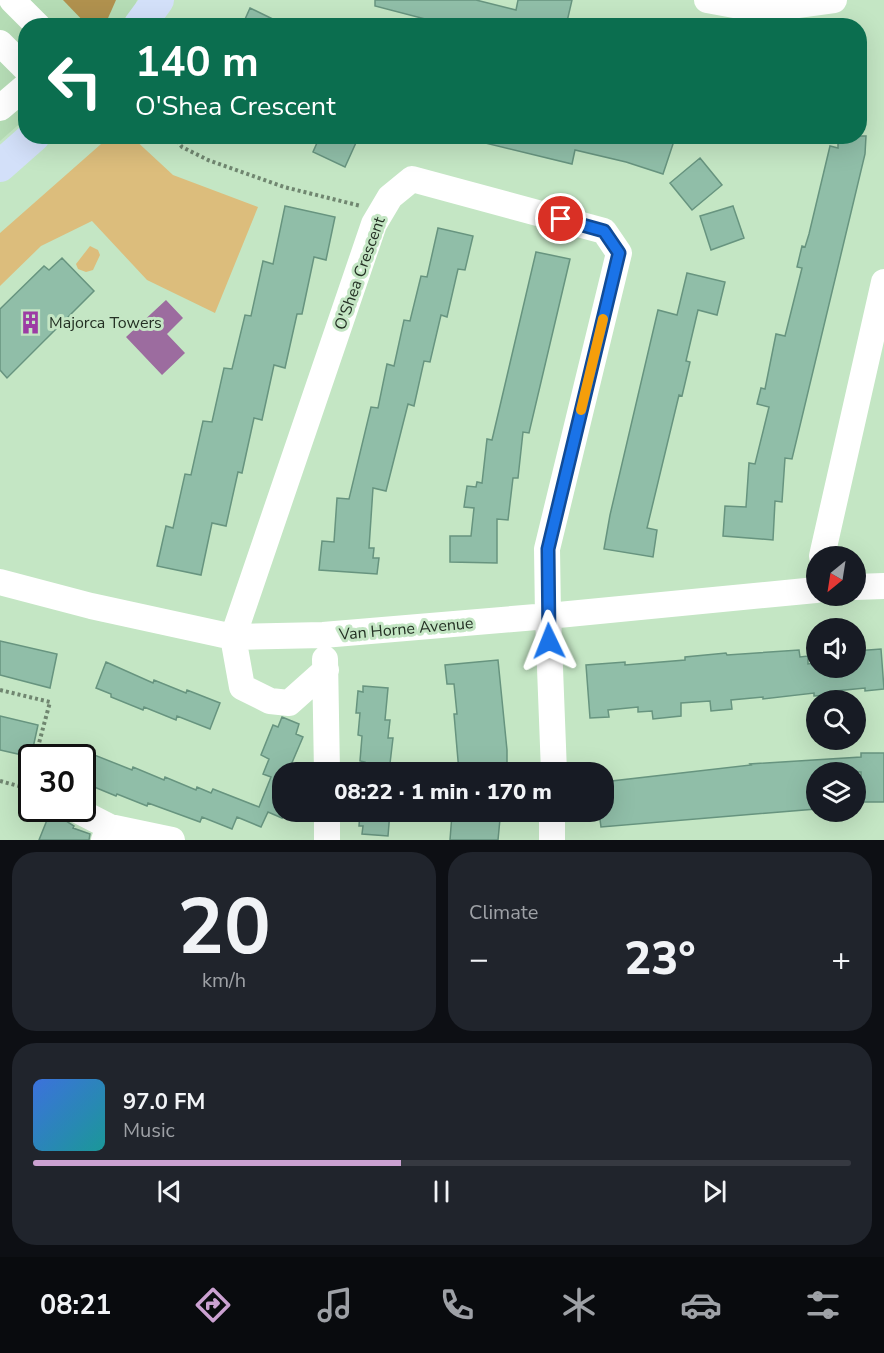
<!DOCTYPE html>
<html lang="en">
<head>
<meta charset="utf-8">
<style>
	:root { --surface:#171b24; --page:#20242c; --text:#f1f3f6; --muted:#9ea1a6; --line:#363941; --accent:#cba1d1 }
	body { margin:0; font-family:"Nunito Sans",sans-serif; background:var(--page); color:var(--text); height:100vh; display:flex; flex-direction:column; font-size:22px; white-space:nowrap }
	* { box-sizing:border-box; margin:0 }
	p { font-size:20px; color:var(--muted) }
	.icon { flex:none; width:33px; height:33px; fill:none; stroke:currentColor; stroke-width:2; stroke-linecap:round; stroke-linejoin:round }
	.map { position:relative; height:840px; overflow:hidden }
	.details { display:flex; flex-direction:column; gap:12px; padding:12px; background:#0d0f14; flex:1 }
	.details>* { flex:none }
	.top-card { position:absolute; left:18px; top:18px; width:849px; height:126px; border-radius:24px; box-shadow:0 6px 24px #0002; background:#0b6e4f; color:#fff; overflow:hidden }
	.needle { width:39px; rotate:210deg }
	.buttons { position:absolute; left:806px; top:546px; display:grid; gap:12px }
	.buttons a { display:grid; place-items:center; width:60px; height:60px; border-radius:50%; background:var(--surface); box-shadow:0 6px 24px #0002; font-size:30px }
	.speed { position:absolute; left:18px; top:744px; display:flex; gap:12px; font-size:30px; font-weight:700; text-align:center }
	.speed>* { display:grid; place-content:center; width:78px; height:78px; border-radius:50%; background:var(--surface); box-shadow:0 6px 24px #0002; line-height:1 }
	.speed .limit { border:3px solid #111; border-radius:9px; background:#fff; color:#111 }
	.pin { position:absolute; display:grid; place-items:center; width:51px; height:51px; color:#fff; margin:-26px; border:3px solid #fff; border-radius:50%; box-shadow:0 2px 6px #0007 }
	.me { position:absolute; width:66px; margin:-33px; rotate:358deg; stroke-linejoin:round; filter:drop-shadow(0 0 4px #0008) }
	.turn { display:flex; align-items:center; gap:21px; height:126px; padding:0 18px; font-size:27px }
	.turn .icon { width:78px; height:78px; stroke-width:2.5 }
	.turn b { display:block; font-size:42px; line-height:51px }
	.big { font-size:45px; font-weight:800; line-height:1.1 }
	.details .widget { flex:1; display:flex; flex-direction:column; justify-content:center; gap:9px; min-width:0; padding:0 21px; border-radius:24px; background:var(--page) }
	.details .dial { align-items:center; gap:0 }
	.dial b { font-size:78px; line-height:1 }
	.song { display:flex; align-items:center; gap:18px }
	.cover { width:72px; height:72px; border-radius:9px; background:linear-gradient(135deg,hsl(220 70% 55%),hsl(180 70% 35%)) }
	.played { height:6px; border-radius:3px; background:linear-gradient(90deg,var(--accent) 45%,var(--line) 45%) }
	.keys { display:flex; justify-content:space-around; direction:ltr }
	.heat { display:flex; justify-content:space-between; align-items:center; font-size:33px; direction:ltr }
	.details .tiles { flex:1; display:grid; gap:12px; grid-template-columns:1fr 1fr }
	.widget:last-child { grid-column:span 2 }
	.trip { position:absolute; left:272px; top:762px; width:342px; height:60px; border-radius:24px; background:var(--surface); box-shadow:0 6px 24px #0002; font-weight:800; line-height:60px; text-align:center }
	.dock { display:flex; height:96px; justify-content:space-around; align-items:center; background:#090b0e; color:var(--muted) }
	.dock .icon { width:42px; height:42px }
	.dock .selected { color:var(--accent) }
	.dock b { font-size:27px; color:var(--text) }
	.map>svg:first-child { display:block }
	.built { fill:#b5dcb5 }
	.green { fill:#dcbd7c }
	.forest { fill:#b0914e }
	.water { fill:#9c6c9f }
	.building { fill:#90bea8; stroke:#67947f; stroke-width:1.5 }
	.lines { fill:none; stroke-linecap:round; stroke-linejoin:round }
	.path { stroke:#708670; stroke-width:4; stroke-dasharray:3 3; stroke-linecap:butt }
	.minor { stroke:#fff; stroke-width:26 }
	.major { stroke:#d3e0f9; stroke-width:32 }
	.route-casing { stroke:#114b97; stroke-width:15 }
	.route { stroke:#1a73e8; stroke-width:10 }
	.slow { stroke:#f59e0b; stroke-width:10 }
	.labels { text-anchor:middle; stroke-width:6; stroke-linejoin:round; paint-order:stroke }
	.street-label { font-size:16px; fill:#243024; stroke:#c4e6c4 }
	.poi-label { font-size:16px; fill:#243024; stroke:#c4e6c4; text-anchor:start }
</style>
</head>
<body>
<div class="map">
<svg width="884" height="840" viewBox="0 0 884 840">
	<rect width="100%" height="100%" fill="#c4e6c4"/>
	<!-- built -->
	<path class="built" d="M 0,0 L 137,0 L 133,12 L 120,25 L 26,26 L 25,119 L 0,141 Z"/>
	<!-- green -->
	<path class="green" d="M 109,137 L 132,137 L 173,175 L 258,207 L 215,313 L 147,280 L 92,221 L 41,246 L 0,286 L 0,233 Z
		M 90,246 L 98,250 L 100,255 L 93,270 L 86,272 L 78,269 L 76,264 Z"/>
	<!-- forest -->
	<path class="forest" d="M 63,0 L 116,0 L 105,25 L 88,26 Z"/>
	<!-- water -->
	<path class="water" d="M 166,300 L 183,318 L 167,334 L 185,353 L 162,375 L 126,337 Z"/>
	<!-- building -->
	<path class="building" d="M 375,0 L 476,0 L 516,10 L 518,0 L 572,0 L 566,26 L 452,26 L 375,6 Z
		M 250,8 L 287,26 L 242,26 Z
		M 320,136 L 359,136 L 345,167 L 313,152 Z
		M 485,136 L 662,136 L 674,141 L 663,174 L 626,162 L 575,150 L 572,164 L 485,143 Z
		M 838,136 L 866,136 L 865,154 L 792,459 L 785,458 L 782,502 L 775,501 L 773,540 L 723,536 L 725,506 L 746,507 L 749,463 L 755,464 L 769,407 L 757,404 L 761,388 L 765,389 L 776,334 L 785,336 L 802,268 L 797,267 L 802,246 L 805,247 L 809,234 L 830,146 L 838,148 Z
		M 700,158 L 722,185 L 692,210 L 670,183 Z
		M 285,206 L 335,217 L 326,260 L 314,257 L 302,314 L 297,314 L 285,368 L 274,365 L 262,420 L 254,418 L 242,473 L 238,472 L 226,526 L 212,523 L 201,575 L 157,566 L 166,526 L 173,528 L 185,474 L 191,475 L 203,421 L 212,422 L 224,368 L 232,369 L 245,315 L 251,316 L 263,261 L 273,264 Z
		M 733,206 L 744,238 L 711,250 L 700,216 Z
		M 438,228 L 473,236 L 465,270 L 458,269 L 447,317 L 441,315 L 430,362 L 424,361 L 414,406 L 408,404 L 386,491 L 373,488 L 369,548 L 374,548 L 373,558 L 379,558 L 377,574 L 319,570 L 322,541 L 334,542 L 337,498 L 349,499 L 371,407 L 378,408 L 387,364 L 394,366 L 404,320 L 410,321 L 421,276 L 427,277 Z
		M 536,252 L 570,259 L 529,433 L 523,432 L 518,478 L 513,478 L 508,520 L 497,519 L 497,563 L 450,562 L 450,536 L 471,536 L 474,508 L 464,507 L 467,486 L 476,487 L 477,482 L 482,483 L 487,439 L 492,440 Z
		M 62,258 L 94,291 L 7,378 L 0,370 L 0,309 L 44,266 L 49,270 Z
		M 687,273 L 725,282 L 717,315 L 698,310 L 686,361 L 690,362 L 682,396 L 679,395 L 647,528 L 657,530 L 653,557 L 604,549 L 610,515 L 658,310 L 677,315 Z
		M 0,641 L 57,654 L 50,688 L 0,675 Z
		M 881,649 L 884,689 L 865,691 L 865,688 L 835,691 L 835,695 L 814,696 L 814,693 L 763,699 L 763,697 L 731,700 L 732,709 L 711,711 L 710,701 L 681,703 L 681,716 L 653,719 L 652,711 L 638,712 L 638,707 L 608,710 L 609,717 L 590,718 L 586,665 L 625,662 L 625,665 L 685,660 L 685,657 L 726,653 L 727,655 L 799,650 L 800,657 L 808,656 L 808,664 L 816,663 L 816,668 L 855,668 L 855,651 Z
		M 498,660 L 507,750 L 507,772 L 459,772 L 454,714 L 457,714 L 454,684 L 447,684 L 445,665 Z
		M 106,662 L 153,683 L 154,680 L 186,693 L 187,690 L 220,703 L 210,729 L 177,716 L 176,720 L 144,707 L 143,710 L 111,697 L 111,694 L 96,688 Z
		M 363,686 L 388,688 L 385,720 L 390,720 L 388,738 L 393,738 L 389,772 L 368,772 L 368,769 L 364,768 L 365,762 L 360,761 L 362,736 L 358,735 L 360,713 L 356,713 L 358,691 L 363,692 Z
		M 0,716 L 38,725 L 31,757 L 0,750 Z
		M 282,717 L 299,724 L 296,734 L 303,737 L 288,772 L 282,772 L 282,818 L 268,812 L 261,827 L 237,817 L 232,829 L 202,817 L 200,822 L 148,803 L 147,806 L 117,794 L 116,796 L 82,782 L 82,750 L 132,770 L 133,767 L 164,780 L 165,777 L 196,790 L 197,787 L 211,793 L 213,789 L 259,807 L 271,777 L 263,774 L 269,759 L 261,755 L 273,725 L 278,727 Z
		M 861,753 L 884,753 L 884,802 L 861,802 L 861,772 L 816,772 L 816,809 L 601,827 L 599,812 L 603,812 L 603,782 L 751,765 L 750,764 L 861,757 Z
		M 51,810 L 60,814 L 66,821 L 74,826 L 73,828 L 90,834 L 89,840 L 39,840 Z
		M 360,812 L 390,812 L 388,836 L 362,834 L 363,826 L 359,826 Z
		M 452,814 L 500,819 L 498,840 L 450,840 Z"/>
	<g class="lines">
		<!-- path -->
		<path class="path" d="M 173,136 L 182,147 L 208,160 L 284,187 L 361,206
			M 0,690 L 50,702 L 35,758
			M 0,781 L 26,788 L 32,769"/>
		<!-- minor -->
		<path class="minor" d="M 12,0 L 38,26
			M 707,0 L 761,10 L 834,0
			M 0,43 L 26,69
			M 0,108 L 26,86
			M 822,556 L 884,282
			M 0,582 L 91,606 L 233,637 L 323,635 L 548,616 L 816,590
			M 855,587 L 884,586
			M 325,659 L 327,772
			M 326,670 L 289,703 L 270,701 L 242,687 L 233,637 L 374,224 L 390,197 L 412,179 L 604,231 L 619,253 L 547,549 L 548,616 L 554,772
			M 73,808 L 110,827
			M 104,840 L 110,827 L 172,840
			M 327,840 L 327,812
			M 552,840 L 552,812"/>
		<!-- major -->
		<path class="major" d="M 139,26 L 158,0
			M 0,166 L 34,136"/>
	</g>
	<g class="lines">
		<defs>
			<path id="route" d="M 549,641 L 548,549 L 619,253 L 604,231 L 561,219"/>
		</defs>
		<!-- route casing -->
		<use href="#route" class="route-casing"/>
		<!-- route -->
		<use href="#route" class="route"/>
		<!-- slow -->
		<path class="slow" d="M 581,410 L 603,319"/>
	</g>
	<!-- icons -->
	<defs>
		<symbol id="building-bare" viewBox="-9 -9 18 18"><path d="M-4-6H4V6H1V3H-1V6H-4ZM-2.5-4.3h1.7v1.8h-1.7ZM.8-4.3h1.7v1.8H.8ZM-2.5-1h1.7V.8h-1.7ZM.8-1h1.7V.8H.8Z" fill="#9c3ca4" stroke="#c4e6c4" stroke-width="2.5" paint-order="stroke"/></symbol>
	</defs>
	<g fill-rule="evenodd">
		<use href="#building-bare" x="14" y="306" width="33" height="33"/>
	</g>
	<g class="labels">
		<!-- street labels -->
		<g class="street-label">
			<text transform="translate(359 273) rotate(-70)" y="6">O'Shea Crescent</text>
			<text transform="translate(406 628) rotate(-5)" y="6">Van Horne Avenue</text>
		</g>
		<!-- poi labels -->
		<g class="poi-label">
			<text x="49" y="328">Majorca Towers</text>
		</g>
	</g>
</svg>
<div class="buttons">
<a><svg class="needle" viewBox="-14 -14 28 28"><path d="M0-13l5 13h-10z" fill="#e53935"/><path d="M0 13l5-13h-10z" fill="#9ea1a6"/></svg></a>
<a><svg class="icon" aria-label="sound" viewBox="0 0 24 24"><path d="M4 9h4l5-4v14l-5-4H4zM17 9q2 3 0 6"/></svg></a>
<a><svg class="icon" aria-label="search" viewBox="0 0 24 24"><circle cx="10" cy="10" r="6"/><path d="M15 15l6 6"/></svg></a>
<a><svg class="icon" aria-label="layers" viewBox="0 0 24 24"><path d="M12 4l9 5-9 5-9-5zM3 14l9 5 9-5"/></svg></a>
</div>
<div class="speed"><div class="limit">30</div></div>
<div class="pin" style="left:561px;top:219px;background:#d93025"><svg class="icon" aria-label="arrive" viewBox="0 0 24 24"><path d="M6 21V4h12l-3 4 3 4H6"/></svg></div>
<svg class="me" style="left:549px;top:641px" viewBox="-20 -20 40 40"><path d="M0-17L14 15 0 8-14 15z" fill="#1a73e8" stroke="#fff" stroke-width="4"/></svg>
<div class="trip">08:22 · 1 min · 170 m</div>
<div class="top-card">
<div class="turn"><svg class="icon" aria-label="left" viewBox="0 0 24 24"><path d="M17 20v-9H6M10 6l-5 5 5 5"/></svg><div><b>140 m</b>O'Shea Crescent</div></div>
</div>
</div>
<section class="details">
<div class="tiles">
<div class="widget dial"><b>20</b><p>km/h</p></div>
<div class="widget"><p>Climate</p>
<div class="heat"><a>−</a><b class="big">23°</b><a>+</a></div>
</div>
<div class="widget">
<div class="song"><i class="cover"></i><div><b>97.0 FM</b><p>Music</p></div></div>
<div class="played"></div>
<div class="keys"><svg class="icon" aria-label="previous" viewBox="0 0 24 24"><path d="M18 5L8 12l10 7zM5 5v14"/></svg><svg class="icon" aria-label="pause" viewBox="0 0 24 24"><path d="M8 5v14M16 5v14"/></svg><svg class="icon" aria-label="next" viewBox="0 0 24 24"><path d="M6 5l10 7-10 7zM19 5v14"/></svg></div>
</div>
</div>
</section>
<nav class="dock">
<b>08:21</b>
<svg class="icon selected" aria-label="directions" viewBox="0 0 24 24"><path d="M12 3l9 9-9 9-9-9zM9 14v-3h6M13 9l2 2-2 2"/></svg>
<svg class="icon" aria-label="music" viewBox="0 0 24 24"><path d="M9 18V5l10-2v13"/><circle cx="6" cy="18" r="3"/><circle cx="16" cy="16" r="3"/></svg>
<svg class="icon" aria-label="phone" viewBox="0 0 24 24"><path d="M5 4h4l2 5-3 2q2 4 5 5l2-3 5 2v4C11 20 4 13 5 4z"/></svg>
<svg class="icon" aria-label="climate" viewBox="0 0 24 24"><path d="M12 3v18M4 7l16 10M4 17L20 7"/></svg>
<svg class="icon" aria-label="car" viewBox="0 0 24 24"><path d="M5 17H2v-5l4-1 3-4h7l3 4 3 1v5h-3M9 17h6M6 11h13"/><circle cx="7" cy="17" r="2"/><circle cx="17" cy="17" r="2"/></svg>
<svg class="icon" aria-label="filters" viewBox="0 0 24 24"><path d="M4 7h16M4 17h16"/><circle cx="9" cy="7" r="2"/><circle cx="15" cy="17" r="2"/></svg>
</nav>
</body>
</html>
